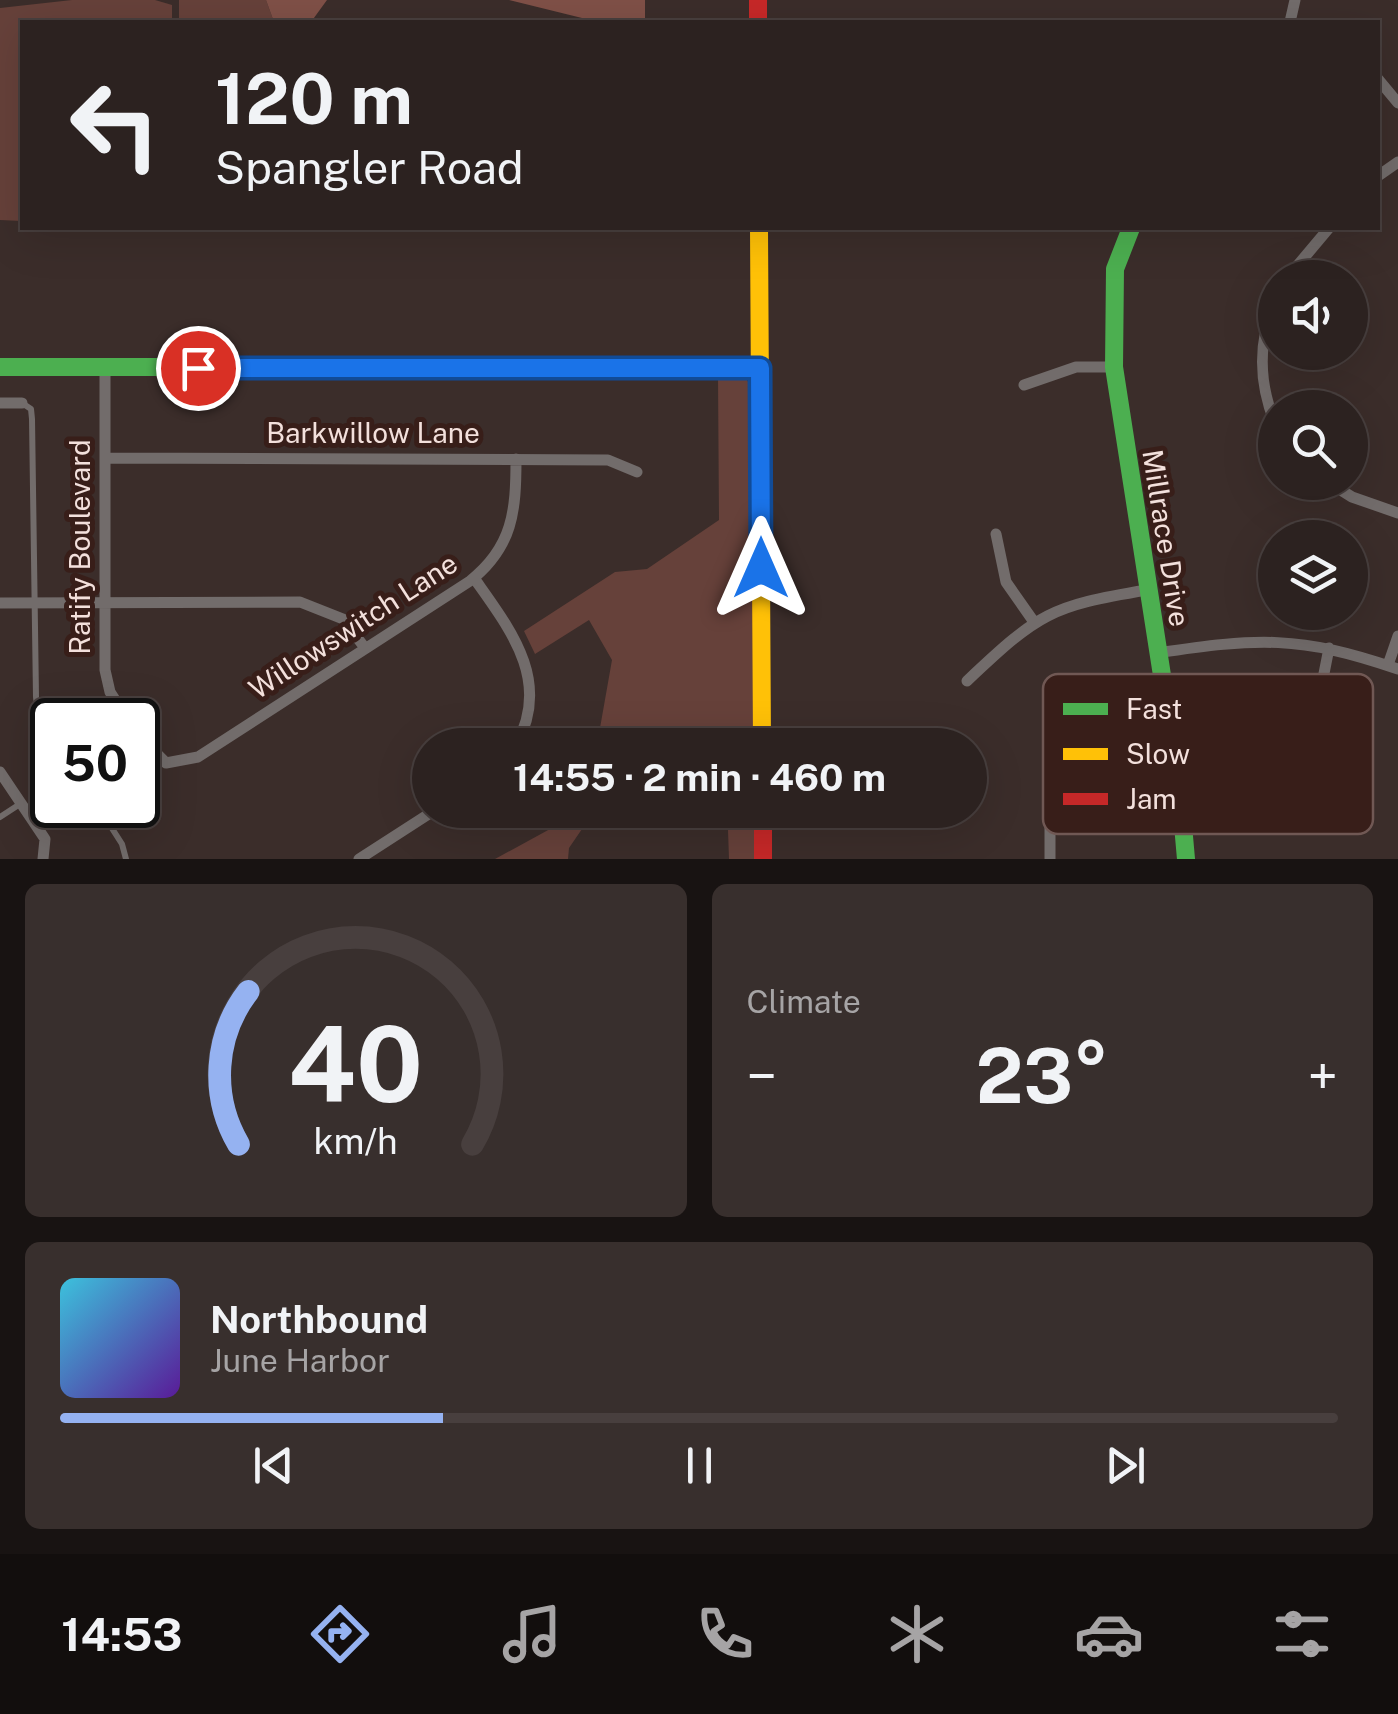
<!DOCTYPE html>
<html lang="en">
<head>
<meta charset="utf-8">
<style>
	:root { --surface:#2c2220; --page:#382f2d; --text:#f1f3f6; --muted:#a6a4a5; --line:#483f3e; --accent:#95b2f1 }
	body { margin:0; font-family:"Public Sans",sans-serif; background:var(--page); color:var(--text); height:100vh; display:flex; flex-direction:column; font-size:38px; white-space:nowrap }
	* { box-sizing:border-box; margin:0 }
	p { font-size:32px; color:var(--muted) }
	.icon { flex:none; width:55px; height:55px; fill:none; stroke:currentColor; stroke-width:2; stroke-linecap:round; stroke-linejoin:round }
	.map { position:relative; height:859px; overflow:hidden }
	.details { display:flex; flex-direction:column; gap:25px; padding:25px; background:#181312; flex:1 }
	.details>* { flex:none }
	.hud { position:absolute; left:20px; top:20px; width:1360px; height:210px; border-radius:0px; box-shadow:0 10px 40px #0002,0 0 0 2px var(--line); background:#2c2220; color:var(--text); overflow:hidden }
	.controls { position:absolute; left:1258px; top:260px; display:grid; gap:20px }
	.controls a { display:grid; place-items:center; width:110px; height:110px; border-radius:50%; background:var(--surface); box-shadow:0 10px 40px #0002,0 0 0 2px var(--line); font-size:50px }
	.speed { position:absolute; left:30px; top:698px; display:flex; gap:20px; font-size:50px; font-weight:700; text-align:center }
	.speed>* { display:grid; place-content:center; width:130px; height:130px; border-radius:50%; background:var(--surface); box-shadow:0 10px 40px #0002,0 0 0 2px var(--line); line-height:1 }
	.speed .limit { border:5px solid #111; border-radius:15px; background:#fff; color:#111 }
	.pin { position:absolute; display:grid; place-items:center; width:85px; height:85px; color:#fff; margin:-42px; border:5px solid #fff; border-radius:50%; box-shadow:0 2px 10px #0007 }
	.me { position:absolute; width:110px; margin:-55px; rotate:0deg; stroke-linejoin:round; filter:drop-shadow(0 0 8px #0008) }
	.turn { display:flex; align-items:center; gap:35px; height:210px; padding:0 30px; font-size:45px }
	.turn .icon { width:130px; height:130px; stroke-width:2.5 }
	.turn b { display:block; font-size:70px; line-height:85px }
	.big { font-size:75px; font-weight:700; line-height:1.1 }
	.details .card { flex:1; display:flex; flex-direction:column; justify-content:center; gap:15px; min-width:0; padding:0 35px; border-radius:15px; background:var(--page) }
	.details .dial { align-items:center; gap:0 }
	.dial svg { height:260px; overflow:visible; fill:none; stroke:var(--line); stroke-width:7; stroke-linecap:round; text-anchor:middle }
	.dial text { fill:var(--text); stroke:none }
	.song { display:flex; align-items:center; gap:30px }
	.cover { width:120px; height:120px; border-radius:15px; background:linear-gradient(135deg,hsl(190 70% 55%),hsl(270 70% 35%)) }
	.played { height:10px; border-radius:5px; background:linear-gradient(90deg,var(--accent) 30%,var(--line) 30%) }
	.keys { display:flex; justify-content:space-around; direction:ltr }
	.heat { display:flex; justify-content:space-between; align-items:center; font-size:55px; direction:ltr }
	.details .tiles { flex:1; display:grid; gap:25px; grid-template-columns:1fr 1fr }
	.card:last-child { grid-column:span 2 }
	.trip { position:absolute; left:412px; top:728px; width:575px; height:100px; border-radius:50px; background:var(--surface); box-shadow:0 10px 40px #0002,0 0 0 2px var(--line); font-weight:700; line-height:100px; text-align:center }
	.tab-bar { display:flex; height:160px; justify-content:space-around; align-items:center; background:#120e0d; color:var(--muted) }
	.tab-bar .icon { width:70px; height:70px }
	.tab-bar .on { color:var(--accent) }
	.tab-bar b { font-size:45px; color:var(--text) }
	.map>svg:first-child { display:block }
	.green { fill:#66413a }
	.forest { fill:#7f5047 }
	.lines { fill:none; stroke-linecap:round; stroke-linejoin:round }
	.lane { stroke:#726c6b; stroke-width:6 }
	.street { stroke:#726c6b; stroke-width:11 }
	.fast { stroke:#4caf50; stroke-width:18 }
	.slow { stroke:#ffc107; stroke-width:18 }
	.jam { stroke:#c62828; stroke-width:18 }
	.route-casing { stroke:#114b97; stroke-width:25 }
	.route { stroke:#1a73e8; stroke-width:18 }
	.labels { text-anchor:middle; stroke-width:10; stroke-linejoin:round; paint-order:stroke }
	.street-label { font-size:28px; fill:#f3e0dc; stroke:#381e19 }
	.key { fill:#381e19; stroke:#705854; stroke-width:2.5 }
	.key-label { font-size:28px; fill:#f3e0dc }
</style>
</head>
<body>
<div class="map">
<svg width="1398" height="859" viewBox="0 0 1398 859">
	<rect width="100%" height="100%" fill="#3b2d2a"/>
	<!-- green -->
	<path class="green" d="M 72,0 L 155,0 L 172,5 L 172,22 L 22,22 L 22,221 L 0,220 L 0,8 Z
		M 179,0 L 266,0 L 274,22 L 179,22 Z
		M 718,376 L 745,377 L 754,391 L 756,745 L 597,745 L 612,660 L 589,620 L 535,654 L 524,631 L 615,572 L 647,569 L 719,520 Z
		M 564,810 L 595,810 L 569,848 L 568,859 L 495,859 L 550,829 Z
		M 701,810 L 756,810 L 757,859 L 729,859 L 728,830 Z"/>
	<!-- forest -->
	<path class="forest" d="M 266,0 L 327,0 L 311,22 L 274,22 Z
		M 509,0 L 645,0 L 645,19 L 582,18 Z"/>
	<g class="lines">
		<!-- lane -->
		<path class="lane" d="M 22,403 L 31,409 L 32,419 L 36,697 L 38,715 L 52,737
			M 97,805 L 122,844 L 126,859
			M 0,817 L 20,804"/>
		<!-- street -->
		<path class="street" d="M 1290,22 L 1295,0
			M 1378,79 L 1398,103
			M 1378,176 L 1398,162
			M 1287,278 L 1329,228
			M 1275,301 C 1258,342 1258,381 1275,423
			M 105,368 L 105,670 L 110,692 L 128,720
			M 1024,385 L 1076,367 L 1114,367
			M 0,403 L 22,403
			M 106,458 L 608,460 L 637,472
			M 1328,482 L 1352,497 L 1398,513
			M 996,534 L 1006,582 L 1034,622
			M 474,578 C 510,629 552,681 516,745
			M 0,603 L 300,602 L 343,619 L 365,648
			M 1329,648 L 1319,699 L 1329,783
			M 1157,653 C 1258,638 1299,635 1398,669
			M 1388,665 L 1398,636
			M 967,681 C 1039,613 1050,606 1147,590
			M 138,735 L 166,763 L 198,757 L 470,581 C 513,547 516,511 516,459
			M 0,772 L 45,839 L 43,859
			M 1050,816 L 1050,859
			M 359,859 L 435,810"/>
		<!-- fast -->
		<path class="fast" d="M 1131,228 L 1115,269 L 1114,367 L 1180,791 L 1186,859
			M 0,367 L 563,367"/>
		<!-- slow -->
		<path class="slow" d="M 759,228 L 762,745
			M 563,367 L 760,367"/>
		<!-- jam -->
		<path class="jam" d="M 758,0 L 758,22
			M 763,810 L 763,859"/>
	</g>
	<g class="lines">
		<defs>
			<path id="route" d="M 198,368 L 760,368 L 761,568"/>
		</defs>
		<!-- route casing -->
		<use href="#route" class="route-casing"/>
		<!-- route -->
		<use href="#route" class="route"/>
	</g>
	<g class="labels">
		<!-- street labels -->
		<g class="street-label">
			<text x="373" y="443">Barkwillow Lane</text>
			<text transform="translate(1166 538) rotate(81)" y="10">Millrace Drive</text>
			<text transform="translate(80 547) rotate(-90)" y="10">Ratify Boulevard</text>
			<text transform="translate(353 626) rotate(-33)" y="10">Willowswitch Lane</text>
		</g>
	</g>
	<!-- legend -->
	<rect x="1043" y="674" width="330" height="160" rx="15" class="key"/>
	<rect x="1063" y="703" width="45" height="12" fill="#4caf50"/>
	<rect x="1063" y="748" width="45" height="12" fill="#ffc107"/>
	<rect x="1063" y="793" width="45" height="12" fill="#c62828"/>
	<g class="key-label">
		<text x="1126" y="719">Fast</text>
		<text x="1126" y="764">Slow</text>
		<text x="1126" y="809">Jam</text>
	</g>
</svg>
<div class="controls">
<a><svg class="icon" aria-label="sound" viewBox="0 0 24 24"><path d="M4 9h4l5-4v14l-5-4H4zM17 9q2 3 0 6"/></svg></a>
<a><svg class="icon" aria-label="search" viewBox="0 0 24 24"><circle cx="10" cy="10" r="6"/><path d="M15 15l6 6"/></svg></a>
<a><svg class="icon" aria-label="layers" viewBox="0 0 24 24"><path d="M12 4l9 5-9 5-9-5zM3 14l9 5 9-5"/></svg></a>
</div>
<div class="speed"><div class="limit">50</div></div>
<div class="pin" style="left:198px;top:368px;background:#d93025"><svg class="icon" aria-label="arrive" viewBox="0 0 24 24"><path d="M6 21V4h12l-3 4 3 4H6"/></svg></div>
<svg class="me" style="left:761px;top:568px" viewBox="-20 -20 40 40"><path d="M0-17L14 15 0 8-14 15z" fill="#1a73e8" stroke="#fff" stroke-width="4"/></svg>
<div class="trip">14:55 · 2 min · 460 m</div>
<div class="hud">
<div class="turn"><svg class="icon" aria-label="left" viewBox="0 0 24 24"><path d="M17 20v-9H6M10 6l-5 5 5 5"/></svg><div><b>120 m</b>Spangler Road</div></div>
</div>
</div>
<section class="details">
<div class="tiles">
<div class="card dial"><svg viewBox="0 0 100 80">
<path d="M14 69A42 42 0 1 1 86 69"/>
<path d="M14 69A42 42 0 0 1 17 22" stroke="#95b2f1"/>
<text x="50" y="56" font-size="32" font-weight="700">40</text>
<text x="50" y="72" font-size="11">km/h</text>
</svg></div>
<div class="card"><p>Climate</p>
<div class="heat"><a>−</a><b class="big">23°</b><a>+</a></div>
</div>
<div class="card">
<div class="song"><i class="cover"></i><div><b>Northbound</b><p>June Harbor</p></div></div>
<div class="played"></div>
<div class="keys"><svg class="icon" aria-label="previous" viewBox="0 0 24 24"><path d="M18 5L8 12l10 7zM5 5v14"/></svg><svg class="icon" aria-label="pause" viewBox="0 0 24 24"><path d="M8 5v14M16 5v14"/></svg><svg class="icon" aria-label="next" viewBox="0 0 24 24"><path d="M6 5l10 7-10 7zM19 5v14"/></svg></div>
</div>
</div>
</section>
<nav class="tab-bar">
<b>14:53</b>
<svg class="icon on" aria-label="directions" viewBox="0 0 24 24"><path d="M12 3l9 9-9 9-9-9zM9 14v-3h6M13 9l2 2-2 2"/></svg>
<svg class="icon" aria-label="music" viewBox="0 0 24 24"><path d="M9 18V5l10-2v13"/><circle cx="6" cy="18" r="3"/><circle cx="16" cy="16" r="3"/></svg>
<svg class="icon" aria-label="phone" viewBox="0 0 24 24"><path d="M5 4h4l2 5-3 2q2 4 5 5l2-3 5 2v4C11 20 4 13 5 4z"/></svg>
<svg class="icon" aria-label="climate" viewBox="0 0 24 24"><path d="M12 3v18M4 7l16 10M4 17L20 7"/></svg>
<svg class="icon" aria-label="car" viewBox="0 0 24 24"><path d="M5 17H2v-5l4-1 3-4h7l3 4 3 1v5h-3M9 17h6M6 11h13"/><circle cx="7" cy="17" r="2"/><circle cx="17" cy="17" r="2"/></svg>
<svg class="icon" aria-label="filters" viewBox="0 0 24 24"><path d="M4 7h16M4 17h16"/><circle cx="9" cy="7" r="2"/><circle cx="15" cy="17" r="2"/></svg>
</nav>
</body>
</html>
